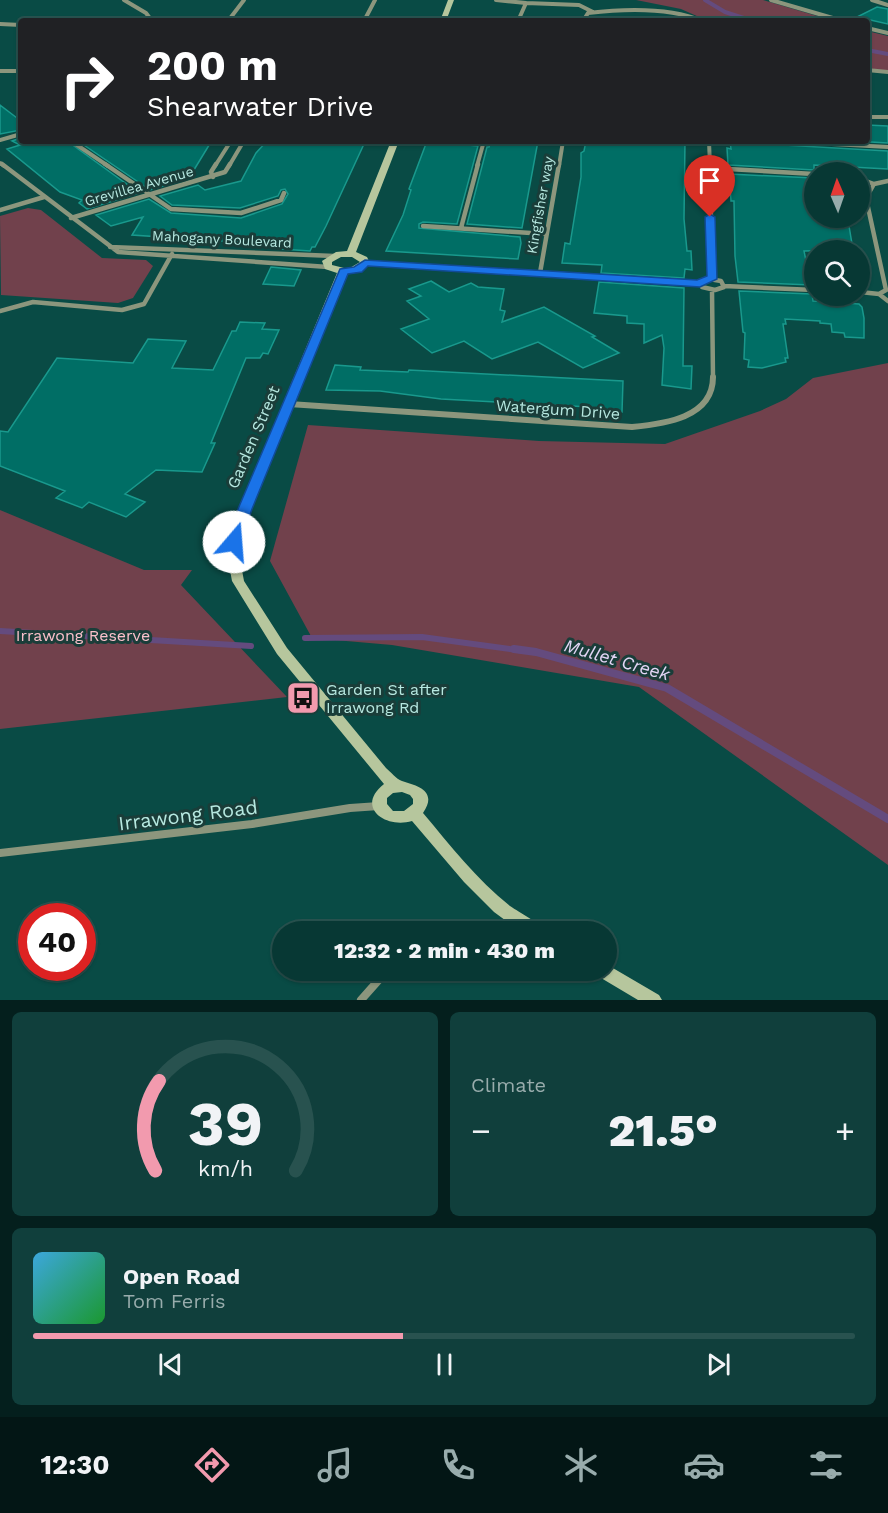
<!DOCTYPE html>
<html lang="en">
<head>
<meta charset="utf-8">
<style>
	:root { --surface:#073834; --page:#103f3c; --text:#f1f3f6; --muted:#98acac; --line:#28524f; --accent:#f29aae }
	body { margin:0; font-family:"Work Sans",sans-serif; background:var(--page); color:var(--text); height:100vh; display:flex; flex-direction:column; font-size:22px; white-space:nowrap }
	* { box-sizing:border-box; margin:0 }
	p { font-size:20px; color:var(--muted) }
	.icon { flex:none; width:33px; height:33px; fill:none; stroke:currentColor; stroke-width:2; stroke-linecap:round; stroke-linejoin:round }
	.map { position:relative; height:1000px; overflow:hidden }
	.side { display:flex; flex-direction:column; gap:12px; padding:12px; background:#041f1d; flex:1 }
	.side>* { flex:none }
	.banner { position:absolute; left:18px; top:18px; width:852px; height:126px; border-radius:6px; box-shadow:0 2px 4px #0004,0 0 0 2px var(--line); background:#202124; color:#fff; overflow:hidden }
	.needle { width:39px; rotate:358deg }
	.tools { position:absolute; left:804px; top:162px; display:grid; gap:12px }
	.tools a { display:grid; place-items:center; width:66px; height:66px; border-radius:50%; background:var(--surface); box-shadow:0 2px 4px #0004,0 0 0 2px var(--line); font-size:30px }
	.speed { position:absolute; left:18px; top:903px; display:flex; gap:12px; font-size:30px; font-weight:700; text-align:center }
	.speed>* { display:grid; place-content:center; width:78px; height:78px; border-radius:50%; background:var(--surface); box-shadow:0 2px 4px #0004,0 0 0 2px var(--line); line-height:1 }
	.speed .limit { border:9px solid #d22; background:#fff; color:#111 }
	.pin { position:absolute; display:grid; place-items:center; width:51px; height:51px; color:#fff; margin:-62px -26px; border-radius:50% 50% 50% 0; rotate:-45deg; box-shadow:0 0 6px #0007 }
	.pin .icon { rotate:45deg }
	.me { position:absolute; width:66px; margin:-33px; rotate:18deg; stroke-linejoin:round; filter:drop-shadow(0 0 4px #0008) }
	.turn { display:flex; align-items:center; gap:21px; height:126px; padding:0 30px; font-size:27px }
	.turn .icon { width:78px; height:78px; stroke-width:2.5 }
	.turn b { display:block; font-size:42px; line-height:51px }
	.big { font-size:45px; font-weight:800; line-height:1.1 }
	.side .widget { flex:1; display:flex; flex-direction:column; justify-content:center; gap:9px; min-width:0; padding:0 21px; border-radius:9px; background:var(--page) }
	.side .dial { align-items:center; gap:0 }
	.dial svg { height:156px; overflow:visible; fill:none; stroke:var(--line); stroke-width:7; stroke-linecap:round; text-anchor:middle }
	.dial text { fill:var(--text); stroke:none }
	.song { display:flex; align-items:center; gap:18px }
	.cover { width:72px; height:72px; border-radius:9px; background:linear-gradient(135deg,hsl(200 70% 55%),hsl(130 70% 35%)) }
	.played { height:6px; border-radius:3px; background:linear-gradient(90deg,var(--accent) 45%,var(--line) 45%) }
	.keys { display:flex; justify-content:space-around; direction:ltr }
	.heat { display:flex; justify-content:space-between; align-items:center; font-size:33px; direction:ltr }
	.side .tiles { flex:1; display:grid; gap:12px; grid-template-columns:1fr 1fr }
	.widget:last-child { grid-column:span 2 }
	.trip { position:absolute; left:272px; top:921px; width:345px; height:60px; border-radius:30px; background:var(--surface); box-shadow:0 2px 4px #0004,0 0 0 2px var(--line); font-weight:800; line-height:60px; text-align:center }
	.tab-bar { display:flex; height:96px; justify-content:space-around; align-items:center; background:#031615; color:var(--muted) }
	.tab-bar .icon { width:42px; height:42px }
	.tab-bar .on { color:var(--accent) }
	.tab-bar b { font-size:27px; color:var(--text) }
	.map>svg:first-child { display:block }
	.green { fill:#71414c }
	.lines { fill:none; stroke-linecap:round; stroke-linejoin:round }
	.stream-far2 { stroke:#644b7e; stroke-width:4 }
	.stream-far1 { stroke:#644b7e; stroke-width:6 }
	.stream { stroke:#644b7e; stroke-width:8 }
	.building { fill:#006e65; stroke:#19998d; stroke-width:1.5 }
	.street-far3 { stroke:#8c967d; stroke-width:4 }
	.street-far2 { stroke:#8c967d; stroke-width:4.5 }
	.street-far1 { stroke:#8c967d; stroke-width:6 }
	.street { stroke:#8c967d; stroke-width:8 }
	.secondary { fill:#b6c69d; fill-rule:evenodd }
	.route { fill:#1a73e8; stroke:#114b97; stroke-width:1.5 }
	.labels { text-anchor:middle; stroke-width:6; stroke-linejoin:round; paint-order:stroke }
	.far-street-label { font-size:14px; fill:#b6e8e0; stroke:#1a3d39 }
	.street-label { font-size:16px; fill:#b6e8e0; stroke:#1a3d39 }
	.park-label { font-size:16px; fill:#fbc0cb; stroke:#1a3d39 }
	.poi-label { font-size:16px; fill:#b6e8e0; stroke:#1a3d39; text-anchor:start }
	.water-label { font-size:18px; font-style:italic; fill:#e4d6f6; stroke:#1a3d39 }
	.near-street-label { font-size:20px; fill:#b6e8e0; stroke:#1a3d39 }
</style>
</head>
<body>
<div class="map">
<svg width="888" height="1000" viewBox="0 0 888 1000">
	<rect width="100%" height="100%" fill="#094b45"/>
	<!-- green -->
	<path class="green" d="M 636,0 L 763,0 L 834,21 L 708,21 L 681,9 Z
		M 867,31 L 888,36 L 888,71 L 867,68 Z
		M 28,208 L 41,210 L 102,258 L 146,260 L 153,266 L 133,298 L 118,303 L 1,295 L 0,216 Z
		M 888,363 L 888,865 L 639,687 L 392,645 L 312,638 L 270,561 L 308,425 L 539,441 L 665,444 L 760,411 L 786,399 L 813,378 Z
		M 0,510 L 144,570 L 192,570 L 181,585 L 287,697 L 0,729 Z"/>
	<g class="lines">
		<!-- stream-far2 -->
		<path class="stream-far2" d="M 705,0 L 725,12 L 753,21
			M 867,50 L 888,54"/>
		<!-- stream-far1 -->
		<path class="stream-far1" d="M 0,631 L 251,646
			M 305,638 L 422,637 L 525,651"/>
		<!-- stream -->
		<path class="stream" d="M 514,649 L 536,652 L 667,688 L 888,819"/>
	</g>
	<!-- building -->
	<path class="building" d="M 877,7 L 888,9 L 888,24 L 857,17 Z
		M 0,105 L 21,121 L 21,130 L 0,134 Z
		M 867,125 L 888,126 L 888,143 L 853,141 L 867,141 Z
		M 21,138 L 21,141 L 67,141 L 139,193 L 87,209 L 79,203 L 82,200 L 60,192 L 7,149 L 20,145 L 12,141 Z
		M 78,141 L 209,141 L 211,142 L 189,178 L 150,190 Z
		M 267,141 L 364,144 L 326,226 L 315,247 L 312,247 L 310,251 L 281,249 L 282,245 L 132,235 L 143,217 L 111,226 L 96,215 L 149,199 L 171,213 L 241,218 L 282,204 L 288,194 L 285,189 L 281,190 L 278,196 L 240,208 L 172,205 L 160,196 L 198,185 L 205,190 L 241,181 L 256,153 Z
		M 427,141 L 478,146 L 457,224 L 423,222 L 419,224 L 419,228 L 520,237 L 521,243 L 518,259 L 386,251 L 403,215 L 411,190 L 409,189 Z
		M 491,141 L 538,141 L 522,228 L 467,224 L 487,147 L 489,147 Z
		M 586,141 L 685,141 L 684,219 L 687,251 L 691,251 L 692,270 L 685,269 L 684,278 L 601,273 L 602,265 L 562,263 L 565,243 L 570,244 L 581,177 L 581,153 L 584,151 Z
		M 730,142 L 888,151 L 888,169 L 814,165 L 814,170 L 728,165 L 727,148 L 731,149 Z
		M 729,174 L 814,178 L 814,218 L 844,218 L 848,220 L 853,250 L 804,251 L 811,285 L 738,282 L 735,256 L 734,201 L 731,201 Z
		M 271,267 L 301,270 L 294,286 L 263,284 Z
		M 431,281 L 449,292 L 471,283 L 478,287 L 504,289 L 500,310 L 505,311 L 502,322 L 544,307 L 595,336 L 592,337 L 619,353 L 583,368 L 538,342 L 492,359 L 464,341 L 432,353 L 401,329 L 429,319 L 407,301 L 421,296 L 409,289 Z
		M 599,282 L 684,288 L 683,366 L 692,366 L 691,389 L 662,385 L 664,348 L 662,335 L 644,343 L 644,324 L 627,323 L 627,316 L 594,313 Z
		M 739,291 L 812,294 L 813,301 L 859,304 L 862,307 L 864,318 L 864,338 L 845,337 L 844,333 L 832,332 L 831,324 L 820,323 L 820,321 L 785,319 L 786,324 L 783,324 L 788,358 L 785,358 L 786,362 L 762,368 L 748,367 L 749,360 L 744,359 L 745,333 L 743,332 Z
		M 240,322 L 265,323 L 262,329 L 279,330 L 268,354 L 263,353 L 260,358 L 246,358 L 211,443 L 215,443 L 202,472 L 156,470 L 125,494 L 145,502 L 126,517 L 89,502 L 82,508 L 56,498 L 65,491 L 0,466 L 0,431 L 8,432 L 57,358 L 133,363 L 148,339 L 186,341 L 172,368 L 213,370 L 232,331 L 236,331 Z
		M 335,365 L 361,367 L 360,370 L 408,372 L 409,370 L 623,381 L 622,412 L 597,410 L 597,408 L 590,407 L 441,399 L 380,391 L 326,390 Z"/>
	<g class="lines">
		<!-- street-far3 -->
		<path class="street-far3" d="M 124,0 L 146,13 L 152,21
			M 496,0 L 526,3
			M 771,0 L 843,21
			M 872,0 L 888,5
			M 228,21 L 244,0
			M 364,21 L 375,0
			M 518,21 L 526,3 L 579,5 L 593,12
			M 583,21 L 588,13 C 623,9 669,7 702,21
			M 0,24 L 21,25
			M 867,28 L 888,33
			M 867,70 L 888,72
			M 0,71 L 21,71
			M 867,117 L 888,117
			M 0,140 L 21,134
			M 71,141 L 108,166
			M 709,141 L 710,166
			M 775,141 L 888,147
			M 0,163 L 4,166
			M 215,166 L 229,144 L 234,141
			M 229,166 L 242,144 L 237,141
			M 477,166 L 484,141
			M 559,166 L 563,141"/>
		<!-- street-far2 -->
		<path class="street-far2" d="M 2,164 L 118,252 L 328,267
			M 105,164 L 171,209 L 241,213 L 281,200 L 284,193
			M 710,164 L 712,279
			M 710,168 L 814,174
			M 213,177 L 211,172 L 216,164
			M 860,179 L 874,184
			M 0,210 L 44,197
			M 71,218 L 225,172 L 230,164
			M 423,226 L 546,234
			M 461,228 L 478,164
			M 110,247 L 334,256
			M 365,263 L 700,284
			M 540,273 L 559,164
			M 709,279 L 721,281 L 724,287 L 715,290 L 702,287 L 702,281 Z
			M 724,286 L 814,290
			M 712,290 L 713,378
			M 860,292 L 879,294 L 886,290 L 866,198 L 874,184 L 888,181
			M 879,294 L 888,301
			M 0,311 L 33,302 L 122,310 L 144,304 L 172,254"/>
		<!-- street-far1 -->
		<path class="street-far1" d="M 289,404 L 632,427 C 664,424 713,418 713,377"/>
		<!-- street -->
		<path class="street" d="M 0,853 L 252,824 L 350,808 L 379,806
			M 361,1000 L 384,974"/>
		<!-- secondary -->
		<path class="secondary" d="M 448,0 L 454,0 L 446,21 L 440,21 Z
			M 391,141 L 399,141 L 356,252 L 367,257 L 370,263 L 360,271 L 346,274 L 251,509 L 240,542 L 239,554 L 244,581 L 287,648 L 386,768 C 391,772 396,779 402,781 C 418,786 438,791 423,813 C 450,845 477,880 510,906 C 520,913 538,921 543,932 L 521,932 L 494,912 L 464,882 L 412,821 C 385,829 355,807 384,784 L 277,654 L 232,581 L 227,554 L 228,542 L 239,509 L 337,273 L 325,269 L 322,261 L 336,252 L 347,251 ZM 341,257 L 352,257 L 360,262 L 348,269 L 332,265 L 332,262 ZM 402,792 L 410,795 L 413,799 L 413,804 L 404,811 L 393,811 L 387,804 L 387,798 L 393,793 Z
			M 606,964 L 659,995 L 662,1000 L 638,1000 L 596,975 L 594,970 L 606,970 Z"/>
	</g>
	<!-- route -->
	<path class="route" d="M 710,214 L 715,217 L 717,279 L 700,287 L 368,266 L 362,272 L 348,274 L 252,509 L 241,542 L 234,546 L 229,545 L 226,542 L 238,509 L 340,269 L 354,267 L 365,260 L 697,280 L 707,276 L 705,217 Z"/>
	<!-- icons -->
	<defs>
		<symbol id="bus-square" viewBox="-11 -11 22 22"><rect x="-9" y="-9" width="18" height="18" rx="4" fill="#f29aae" stroke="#1a3d39"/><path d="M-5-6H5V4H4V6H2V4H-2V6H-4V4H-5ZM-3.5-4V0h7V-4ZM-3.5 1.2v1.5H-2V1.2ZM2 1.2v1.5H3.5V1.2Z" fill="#111"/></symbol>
	</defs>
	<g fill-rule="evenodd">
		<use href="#bus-square" x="284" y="679" width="38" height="38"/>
	</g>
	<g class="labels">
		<!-- far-street labels -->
		<g class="far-street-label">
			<text transform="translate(139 186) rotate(-16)" y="5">Grevillea Avenue</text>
			<text transform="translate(540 205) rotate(-80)" y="5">Kingfisher way</text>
			<text transform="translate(222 239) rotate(3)" y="5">Mahogany Boulevard</text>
		</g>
		<!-- street labels -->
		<g class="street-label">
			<text transform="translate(558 409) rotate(4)" y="6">Watergum Drive</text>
			<text transform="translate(253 437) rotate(-67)" y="6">Garden Street</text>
		</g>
		<!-- park labels -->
		<g class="park-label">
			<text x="83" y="641">Irrawong Reserve</text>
		</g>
		<!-- poi labels -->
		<g class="poi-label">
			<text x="326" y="695">Garden St after<tspan x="326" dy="18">Irrawong Rd</tspan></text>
		</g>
		<!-- water labels -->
		<g class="water-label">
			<text transform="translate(617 660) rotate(16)" y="6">Mullet Creek</text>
		</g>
		<!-- near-street labels -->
		<g class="near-street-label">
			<text transform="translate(188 815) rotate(-7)" y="7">Irrawong Road</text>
		</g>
	</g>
</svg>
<div class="tools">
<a><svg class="needle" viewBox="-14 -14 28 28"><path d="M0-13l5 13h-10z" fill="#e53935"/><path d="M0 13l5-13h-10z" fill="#98acac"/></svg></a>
<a><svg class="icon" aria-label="search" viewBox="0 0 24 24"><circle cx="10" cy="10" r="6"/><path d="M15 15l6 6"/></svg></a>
</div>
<div class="speed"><div class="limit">40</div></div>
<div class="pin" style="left:710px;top:217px;background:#d93025"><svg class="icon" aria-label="arrive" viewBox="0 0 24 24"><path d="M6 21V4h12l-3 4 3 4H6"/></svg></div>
<svg class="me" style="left:234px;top:542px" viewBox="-20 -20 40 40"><circle r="19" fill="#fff"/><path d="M0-13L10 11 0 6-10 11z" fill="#1a73e8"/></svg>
<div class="trip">12:32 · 2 min · 430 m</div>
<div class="banner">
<div class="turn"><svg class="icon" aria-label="right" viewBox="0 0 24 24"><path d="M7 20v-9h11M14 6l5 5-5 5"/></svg><div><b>200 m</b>Shearwater Drive</div></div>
</div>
</div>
<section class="side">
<div class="tiles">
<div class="widget dial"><svg viewBox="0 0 100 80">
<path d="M14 69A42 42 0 1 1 86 69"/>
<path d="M14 69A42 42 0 0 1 16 23" stroke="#f29aae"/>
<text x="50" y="56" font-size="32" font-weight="700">39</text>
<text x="50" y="72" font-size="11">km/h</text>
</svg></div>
<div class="widget"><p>Climate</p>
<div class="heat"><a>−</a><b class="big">21.5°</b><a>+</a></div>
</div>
<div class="widget">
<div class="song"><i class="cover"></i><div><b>Open Road</b><p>Tom Ferris</p></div></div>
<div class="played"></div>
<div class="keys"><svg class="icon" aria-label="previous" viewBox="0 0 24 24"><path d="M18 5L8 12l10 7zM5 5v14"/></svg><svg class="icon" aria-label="pause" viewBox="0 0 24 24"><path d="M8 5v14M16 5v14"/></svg><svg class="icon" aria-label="next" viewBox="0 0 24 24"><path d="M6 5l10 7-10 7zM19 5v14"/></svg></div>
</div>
</div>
</section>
<nav class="tab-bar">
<b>12:30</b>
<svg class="icon on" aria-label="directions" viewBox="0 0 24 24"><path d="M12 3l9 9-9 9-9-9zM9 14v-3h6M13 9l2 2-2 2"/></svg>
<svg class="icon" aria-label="music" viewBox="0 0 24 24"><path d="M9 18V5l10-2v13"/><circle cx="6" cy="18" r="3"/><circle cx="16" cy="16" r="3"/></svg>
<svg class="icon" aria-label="phone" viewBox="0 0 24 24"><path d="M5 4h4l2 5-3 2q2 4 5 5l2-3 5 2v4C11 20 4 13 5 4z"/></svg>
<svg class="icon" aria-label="climate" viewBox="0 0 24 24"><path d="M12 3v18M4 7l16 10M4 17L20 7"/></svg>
<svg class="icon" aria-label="car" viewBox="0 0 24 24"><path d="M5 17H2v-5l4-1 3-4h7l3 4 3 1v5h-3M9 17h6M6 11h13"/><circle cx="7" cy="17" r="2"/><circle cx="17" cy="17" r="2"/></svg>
<svg class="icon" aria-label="filters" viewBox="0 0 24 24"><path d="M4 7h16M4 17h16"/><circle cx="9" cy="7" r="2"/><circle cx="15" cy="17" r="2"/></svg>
</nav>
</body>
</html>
